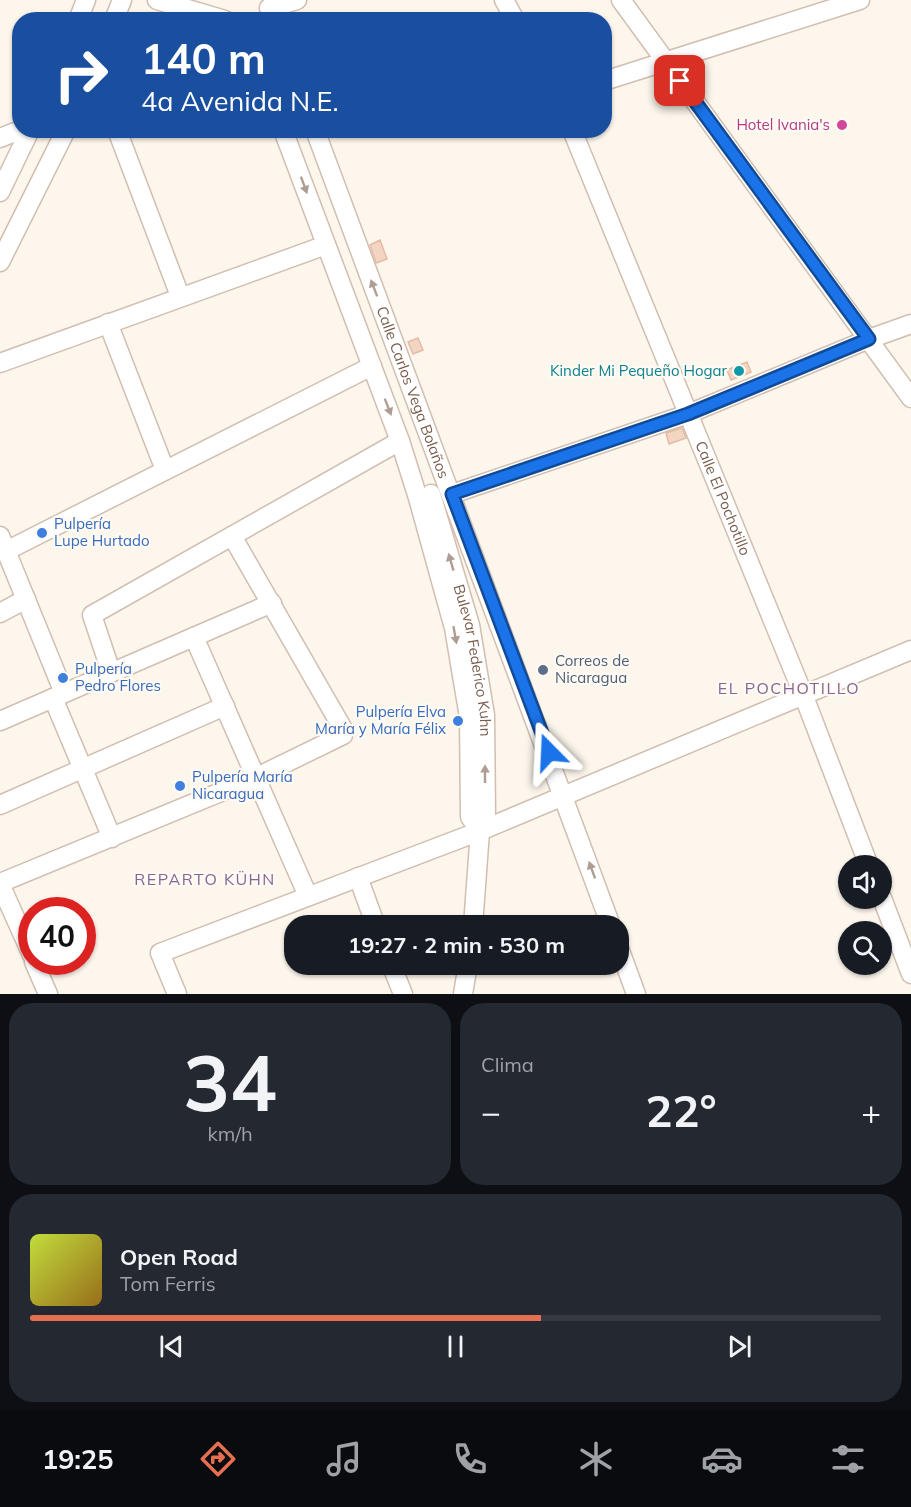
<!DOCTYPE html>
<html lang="es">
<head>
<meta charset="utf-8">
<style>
	:root { --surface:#171b24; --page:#242831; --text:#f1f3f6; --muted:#9ea1a6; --line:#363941; --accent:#e76f51 }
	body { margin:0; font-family:Mulish,sans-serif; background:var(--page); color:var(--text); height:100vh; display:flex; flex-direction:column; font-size:22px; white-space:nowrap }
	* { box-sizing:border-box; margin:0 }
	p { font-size:20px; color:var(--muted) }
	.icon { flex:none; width:33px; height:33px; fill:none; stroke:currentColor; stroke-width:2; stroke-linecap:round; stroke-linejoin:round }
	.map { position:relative; height:994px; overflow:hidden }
	.panel { display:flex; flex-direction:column; gap:9px; padding:9px; background:#0d0f14; flex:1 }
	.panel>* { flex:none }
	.top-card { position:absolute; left:12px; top:12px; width:600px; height:126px; border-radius:24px; box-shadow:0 2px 4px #0004; background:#1a4fa0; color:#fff; overflow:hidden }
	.buttons { position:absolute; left:838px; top:855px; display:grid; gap:12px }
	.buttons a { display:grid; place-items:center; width:54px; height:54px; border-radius:50%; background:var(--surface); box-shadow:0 2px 4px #0004; font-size:30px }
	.speed { position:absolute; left:18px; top:897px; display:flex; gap:12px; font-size:30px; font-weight:700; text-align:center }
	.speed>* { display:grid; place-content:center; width:78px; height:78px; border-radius:50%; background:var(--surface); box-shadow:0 2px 4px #0004; line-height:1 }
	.speed .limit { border:9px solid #d22; background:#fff; color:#111 }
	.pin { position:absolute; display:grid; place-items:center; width:51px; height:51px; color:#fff; margin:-26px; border-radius:12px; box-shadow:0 3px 9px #0006 }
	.me { position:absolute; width:66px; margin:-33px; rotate:339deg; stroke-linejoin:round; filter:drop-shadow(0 0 4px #0008) }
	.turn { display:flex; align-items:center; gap:21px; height:126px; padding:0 30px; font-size:27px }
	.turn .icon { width:78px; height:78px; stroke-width:2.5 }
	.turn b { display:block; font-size:42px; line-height:51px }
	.big { font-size:45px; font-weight:700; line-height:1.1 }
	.panel .widget { flex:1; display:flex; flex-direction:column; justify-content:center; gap:9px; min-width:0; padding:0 21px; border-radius:24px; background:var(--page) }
	.panel .dial { align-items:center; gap:0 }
	.dial b { font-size:78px; line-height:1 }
	.song { display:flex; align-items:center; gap:18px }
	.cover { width:72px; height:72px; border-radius:9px; background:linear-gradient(135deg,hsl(70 70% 55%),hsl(40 70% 35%)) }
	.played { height:6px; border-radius:3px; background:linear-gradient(90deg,var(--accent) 60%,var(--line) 60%) }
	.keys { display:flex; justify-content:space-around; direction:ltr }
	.heat { display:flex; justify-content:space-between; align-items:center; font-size:33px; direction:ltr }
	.panel .tiles { flex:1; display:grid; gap:9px; grid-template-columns:1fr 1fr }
	.widget:last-child { grid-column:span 2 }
	.trip { position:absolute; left:284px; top:915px; width:345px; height:60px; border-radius:24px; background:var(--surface); box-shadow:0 2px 4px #0004; font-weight:700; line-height:60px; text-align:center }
	.tabs { display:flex; height:96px; justify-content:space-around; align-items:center; background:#090b0e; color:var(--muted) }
	.tabs .icon { width:42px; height:42px }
	.tabs .selected { color:var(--accent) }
	.tabs b { font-size:27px; color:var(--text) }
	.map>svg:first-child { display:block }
	.building { fill:#f3d5c3; stroke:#e6bba3; stroke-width:1.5 }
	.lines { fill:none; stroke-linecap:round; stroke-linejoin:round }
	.minor-casing { stroke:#d1beb0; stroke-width:21 }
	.minor { stroke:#fff; stroke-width:18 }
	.oneway { fill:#af9d94 }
	.route-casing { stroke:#114b97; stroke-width:15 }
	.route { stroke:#1a73e8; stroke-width:10 }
	.hotel-dot { fill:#d1479c; stroke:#fffaf3; stroke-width:2 }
	.culture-dot { fill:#0f9aa8; stroke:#fffaf3; stroke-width:2 }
	.shop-dot { fill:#3f7fe0; stroke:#fffaf3; stroke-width:2 }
	.service-dot { fill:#5c6f8a; stroke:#fffaf3; stroke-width:2 }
	.labels { text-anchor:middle; stroke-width:4.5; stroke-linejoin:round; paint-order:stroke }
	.hotel-label { font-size:15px; fill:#b23c85; stroke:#fffaf3; text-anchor:end }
	.culture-label { font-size:15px; fill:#0d838f; stroke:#fffaf3; text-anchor:end }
	.street-label { font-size:15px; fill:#7a5c4d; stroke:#fffaf3 }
	.shop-label { font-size:15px; fill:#366cbe; stroke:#fffaf3; text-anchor:start }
	.service-label { font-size:15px; fill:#4e5e75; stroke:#fffaf3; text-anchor:start }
	.neighbourhood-label { font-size:16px; letter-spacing:1.5px; fill:#846695; stroke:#fffaf3 }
</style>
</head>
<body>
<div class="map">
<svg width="911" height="994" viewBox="0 0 911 994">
	<rect width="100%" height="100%" fill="#fdf6ec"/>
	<!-- building -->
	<path class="building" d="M 380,240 L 387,259 L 376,263 L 370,245 Z
		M 418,338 L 423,350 L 413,354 L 408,342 Z
		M 747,362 L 751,372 L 731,380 L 727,370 Z
		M 682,428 L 686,438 L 669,444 L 666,433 Z"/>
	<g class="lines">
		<defs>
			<g id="minor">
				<path d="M 157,0 L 225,20"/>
				<path d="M 504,0 L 515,20"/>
				<path d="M 621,0 L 911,398"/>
				<path d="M 269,8 L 297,0"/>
				<path d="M 78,20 L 86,0"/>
				<path d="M 114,20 L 122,0"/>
				<path d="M 604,81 L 860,0"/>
				<path d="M 117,130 L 180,296"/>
				<path d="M 283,130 L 400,441 L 418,498 L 454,628 L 469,717 L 470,817 L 480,831"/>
				<path id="s1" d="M 315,130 L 611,926"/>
				<path id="s2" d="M 572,130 L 803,694 L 869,866"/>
				<path d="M 0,138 L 20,130"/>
				<path d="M 0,192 L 30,130"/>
				<path d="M 0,262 L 66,130"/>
				<path d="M 108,323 L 165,470"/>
				<path d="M 0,363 L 326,245"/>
				<path id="s3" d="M 431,494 L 470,625 L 485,715 L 486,815 L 480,831 L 473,926"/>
				<path d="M 452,494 L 688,414 L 869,339 L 911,324"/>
				<path d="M 0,536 L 64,693"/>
				<path d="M 6,551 L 372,366"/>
				<path d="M 0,613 L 26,599"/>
				<path d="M 194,637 L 308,896"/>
				<path d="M 111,672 L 92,615 L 400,441"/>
				<path d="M 53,698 L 112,838"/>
				<path d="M 0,721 L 272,603"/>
				<path d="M 0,805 L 225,706"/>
				<path d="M 358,877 L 376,926"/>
				<path d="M 0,883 L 257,777 L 343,735 L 343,729 L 232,536"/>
				<path d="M 0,884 L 32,955"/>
				<path d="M 882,898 L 911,974"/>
				<path d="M 618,945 L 636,994"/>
				<path d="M 34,962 L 48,994"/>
				<path d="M 391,964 L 403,994"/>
				<path d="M 177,994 L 160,953 L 480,831 L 911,650"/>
				<path d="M 463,994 L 468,964"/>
			</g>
		</defs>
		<!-- minor casing -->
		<use href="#minor" class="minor-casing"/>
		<!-- minor -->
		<use href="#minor" class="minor"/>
	</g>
	<!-- one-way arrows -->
	<defs><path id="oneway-solid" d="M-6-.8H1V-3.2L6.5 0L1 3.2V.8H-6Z" transform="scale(1.5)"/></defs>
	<g class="oneway">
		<use href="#oneway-solid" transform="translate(304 185) rotate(70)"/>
		<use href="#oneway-solid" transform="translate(374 288) rotate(-111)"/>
		<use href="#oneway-solid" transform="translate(388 407) rotate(69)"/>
		<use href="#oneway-solid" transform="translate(451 562) rotate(-106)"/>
		<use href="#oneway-solid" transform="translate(455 635) rotate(80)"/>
		<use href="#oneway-solid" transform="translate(485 774) rotate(-90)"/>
		<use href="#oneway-solid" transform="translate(592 870) rotate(-110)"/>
	</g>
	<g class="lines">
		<defs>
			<path id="route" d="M 549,752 L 452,494 L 688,414 L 869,339 L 680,81"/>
		</defs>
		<!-- route casing -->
		<use href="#route" class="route-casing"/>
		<!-- route -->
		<use href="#route" class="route"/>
	</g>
	<!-- markers -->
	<circle class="hotel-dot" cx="842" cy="125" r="6"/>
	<circle class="culture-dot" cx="739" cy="371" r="6"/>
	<g class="shop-dot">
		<circle cx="42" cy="533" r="6"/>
		<circle cx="63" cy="678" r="6"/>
		<circle cx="458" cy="721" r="6"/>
		<circle cx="180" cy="786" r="6"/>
	</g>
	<circle class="service-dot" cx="543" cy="670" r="6"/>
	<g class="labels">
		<!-- hotel labels -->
		<g class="hotel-label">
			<text x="830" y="130">Hotel Ivania's</text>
		</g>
		<!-- culture labels -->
		<g class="culture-label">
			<text x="727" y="376">Kinder Mi Pequeño Hogar</text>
		</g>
		<!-- street labels -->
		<g class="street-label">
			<text dy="5" stroke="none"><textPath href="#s1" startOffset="280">Calle Carlos Vega Bolaños</textPath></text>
			<text dy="5" stroke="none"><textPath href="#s2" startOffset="398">Calle El Pochotillo</textPath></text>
			<text dy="5" stroke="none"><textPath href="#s3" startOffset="172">Bulevar Federico Kuhn</textPath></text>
		</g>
		<!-- shop labels -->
		<g class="shop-label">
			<text x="54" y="529">Pulpería<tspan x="54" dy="17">Lupe Hurtado</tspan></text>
			<text x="75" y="674">Pulpería<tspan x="75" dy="17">Pedro Flores</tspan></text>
			<text x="446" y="717" text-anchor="end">Pulpería Elva<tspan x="446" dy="17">María y María Félix</tspan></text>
			<text x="192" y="782">Pulpería María<tspan x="192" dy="17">Nicaragua</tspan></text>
		</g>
		<!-- service labels -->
		<g class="service-label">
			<text x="555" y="666">Correos de<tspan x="555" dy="17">Nicaragua</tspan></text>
		</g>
		<!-- neighbourhood labels -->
		<g class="neighbourhood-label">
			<text x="789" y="694">EL POCHOTILLO</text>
			<text x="205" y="885">REPARTO KÜHN</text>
		</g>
	</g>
</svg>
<div class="buttons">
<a><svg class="icon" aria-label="sound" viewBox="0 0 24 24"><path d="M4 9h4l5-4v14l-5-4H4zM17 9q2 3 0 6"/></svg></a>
<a><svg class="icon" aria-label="search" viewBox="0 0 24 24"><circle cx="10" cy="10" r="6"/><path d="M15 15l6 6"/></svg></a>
</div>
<div class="speed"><div class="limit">40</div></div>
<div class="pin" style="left:680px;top:81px;background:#d93025"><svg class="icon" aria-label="arrive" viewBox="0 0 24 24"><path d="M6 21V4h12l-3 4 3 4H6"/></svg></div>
<svg class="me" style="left:549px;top:752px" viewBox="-20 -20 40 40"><path d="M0-17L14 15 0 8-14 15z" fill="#1a73e8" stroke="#fff" stroke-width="4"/></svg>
<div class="trip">19:27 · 2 min · 530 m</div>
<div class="top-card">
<div class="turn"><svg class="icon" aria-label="right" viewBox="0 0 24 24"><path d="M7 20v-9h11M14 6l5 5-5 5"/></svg><div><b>140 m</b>4a Avenida N.E.</div></div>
</div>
</div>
<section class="panel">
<div class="tiles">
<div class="widget dial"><b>34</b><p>km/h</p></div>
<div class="widget"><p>Clima</p>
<div class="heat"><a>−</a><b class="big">22°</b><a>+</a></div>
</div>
<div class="widget">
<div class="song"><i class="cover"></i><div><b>Open Road</b><p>Tom Ferris</p></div></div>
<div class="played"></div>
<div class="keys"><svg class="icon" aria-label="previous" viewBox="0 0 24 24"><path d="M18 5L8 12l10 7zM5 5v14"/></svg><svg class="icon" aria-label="pause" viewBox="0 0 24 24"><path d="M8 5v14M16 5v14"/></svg><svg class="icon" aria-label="next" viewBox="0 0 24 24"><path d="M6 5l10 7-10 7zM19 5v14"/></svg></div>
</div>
</div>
</section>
<nav class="tabs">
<b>19:25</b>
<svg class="icon selected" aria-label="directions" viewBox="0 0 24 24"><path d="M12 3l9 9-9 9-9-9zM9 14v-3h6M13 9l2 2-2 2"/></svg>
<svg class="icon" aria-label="music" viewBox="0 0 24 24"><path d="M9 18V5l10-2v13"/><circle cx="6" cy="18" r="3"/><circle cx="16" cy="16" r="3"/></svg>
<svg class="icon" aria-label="phone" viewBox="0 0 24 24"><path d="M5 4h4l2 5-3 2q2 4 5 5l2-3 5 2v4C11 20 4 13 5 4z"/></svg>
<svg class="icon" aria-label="climate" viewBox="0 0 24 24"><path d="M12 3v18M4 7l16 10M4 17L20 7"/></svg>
<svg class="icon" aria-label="car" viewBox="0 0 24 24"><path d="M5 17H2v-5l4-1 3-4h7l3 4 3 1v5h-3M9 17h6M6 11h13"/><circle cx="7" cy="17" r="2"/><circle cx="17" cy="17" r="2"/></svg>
<svg class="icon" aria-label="filters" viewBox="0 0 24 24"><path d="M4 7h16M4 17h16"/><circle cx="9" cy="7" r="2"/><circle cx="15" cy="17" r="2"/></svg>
</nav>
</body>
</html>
